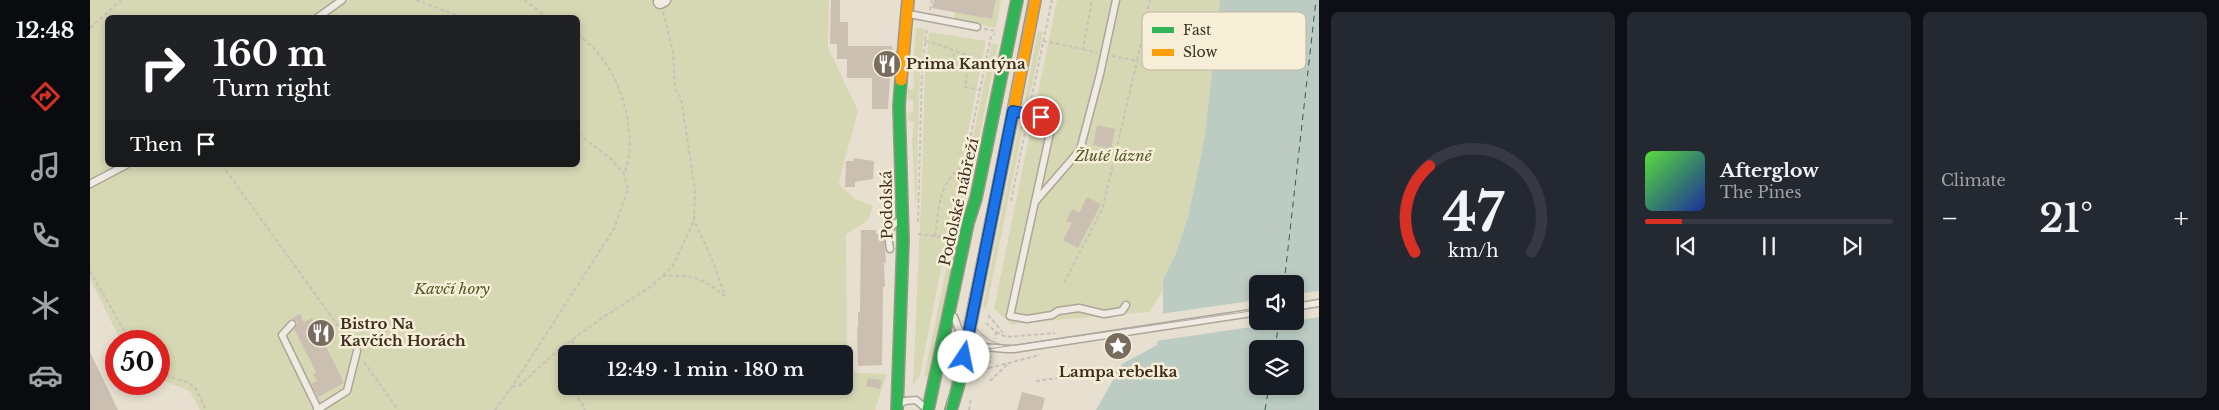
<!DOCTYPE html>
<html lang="en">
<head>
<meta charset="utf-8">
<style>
	:root { --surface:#171b24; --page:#242831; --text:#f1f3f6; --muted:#9ea1a6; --line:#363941; --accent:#d93025 }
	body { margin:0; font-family:"Libre Baskerville",serif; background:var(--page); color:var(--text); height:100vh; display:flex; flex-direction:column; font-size:19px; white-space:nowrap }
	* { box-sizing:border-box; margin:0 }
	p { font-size:16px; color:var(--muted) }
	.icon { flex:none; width:28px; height:28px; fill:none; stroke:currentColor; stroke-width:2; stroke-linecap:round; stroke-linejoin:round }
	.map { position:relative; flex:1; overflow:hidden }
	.sheet { display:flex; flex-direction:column; gap:12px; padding:12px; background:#0d0f14; width:900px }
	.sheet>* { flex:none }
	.guide { position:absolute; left:15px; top:15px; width:475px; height:152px; border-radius:8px; box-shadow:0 2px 8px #0003; background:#202124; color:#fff; overflow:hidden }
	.fabs { position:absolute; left:1159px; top:275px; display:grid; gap:10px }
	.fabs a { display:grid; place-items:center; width:55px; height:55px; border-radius:8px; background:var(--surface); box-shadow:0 2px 8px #0003; font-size:25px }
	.speed { position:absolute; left:15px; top:330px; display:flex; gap:10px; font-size:25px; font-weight:700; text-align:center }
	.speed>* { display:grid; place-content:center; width:65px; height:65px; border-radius:50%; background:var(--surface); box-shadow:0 2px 8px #0003; line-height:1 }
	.speed .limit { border:8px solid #d22; background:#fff; color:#111 }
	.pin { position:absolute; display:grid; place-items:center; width:42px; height:42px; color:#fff; margin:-21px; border:2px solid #fff; border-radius:50%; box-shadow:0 1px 5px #0007 }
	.me { position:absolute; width:55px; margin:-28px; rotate:11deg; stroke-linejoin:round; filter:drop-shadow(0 0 4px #0008) }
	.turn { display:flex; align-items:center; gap:18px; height:105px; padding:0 25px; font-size:22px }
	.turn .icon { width:65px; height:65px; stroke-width:2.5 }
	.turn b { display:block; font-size:35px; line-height:42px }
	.then { display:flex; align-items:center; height:48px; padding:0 25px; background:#0003; gap:10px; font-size:19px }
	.big { font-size:38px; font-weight:600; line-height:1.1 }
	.sheet .tile { flex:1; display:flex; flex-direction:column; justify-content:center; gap:8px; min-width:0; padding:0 18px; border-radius:8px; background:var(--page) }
	.sheet .dial { align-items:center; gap:0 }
	.dial svg { height:130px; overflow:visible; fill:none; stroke:var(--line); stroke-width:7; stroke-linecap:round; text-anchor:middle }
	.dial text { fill:var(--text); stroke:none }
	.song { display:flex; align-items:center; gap:15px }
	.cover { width:60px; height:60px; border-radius:8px; background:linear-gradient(135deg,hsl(110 70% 55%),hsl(230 70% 35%)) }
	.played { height:5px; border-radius:2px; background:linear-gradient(90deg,var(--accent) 15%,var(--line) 15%) }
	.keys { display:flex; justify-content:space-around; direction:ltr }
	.heat { display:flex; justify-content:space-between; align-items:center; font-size:28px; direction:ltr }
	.sheet .tiles { flex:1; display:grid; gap:12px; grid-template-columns:repeat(3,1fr) }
	.trip { position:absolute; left:468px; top:345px; width:295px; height:50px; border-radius:8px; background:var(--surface); box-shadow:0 2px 8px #0003; font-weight:600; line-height:50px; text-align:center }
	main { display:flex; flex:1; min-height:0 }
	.tab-bar { display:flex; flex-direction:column; width:90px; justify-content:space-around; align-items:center; background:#090b0e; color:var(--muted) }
	.tab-bar .icon { width:35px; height:35px }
	.tab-bar .on { color:var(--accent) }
	.tab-bar b { font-size:22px; color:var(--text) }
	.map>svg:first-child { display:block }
	.green { fill:#d6d7b3; fill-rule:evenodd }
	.water { fill:#bcccc2; fill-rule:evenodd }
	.pier { fill:#e7e0d1 }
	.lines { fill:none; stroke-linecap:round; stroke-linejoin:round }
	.ferry { stroke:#2f5d5a; stroke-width:1; stroke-dasharray:6 5; stroke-linecap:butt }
	.building { fill:#cbbfb2 }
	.lane-casing { stroke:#ada599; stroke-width:9 }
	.street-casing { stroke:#ada599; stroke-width:15 }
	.fast-casing { stroke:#9c958a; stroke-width:14 }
	.slow-casing { stroke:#9c958a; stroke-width:14 }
	.path { stroke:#c8c2b9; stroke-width:2; stroke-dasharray:4 2.5; stroke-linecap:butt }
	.lane { stroke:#efebe3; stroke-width:6 }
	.street { stroke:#efebe3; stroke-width:12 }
	.fast { stroke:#30b455; stroke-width:11 }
	.slow { stroke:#ff9f0a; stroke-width:11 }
	.tram { stroke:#afaaa2; stroke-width:1 }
	.route-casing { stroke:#114b97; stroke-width:12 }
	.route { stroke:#1a73e8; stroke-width:9 }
	.labels { text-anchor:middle; stroke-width:5; stroke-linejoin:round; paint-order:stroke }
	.poi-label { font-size:15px; font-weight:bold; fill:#3d2e20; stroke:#f7eed8; text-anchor:start }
	.park-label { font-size:15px; font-style:italic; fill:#4d5a26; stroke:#f7eed8 }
	.street-label { font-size:15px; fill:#3d2e20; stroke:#f7eed8 }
	.key { fill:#f7eed8; stroke:#bfb4a1; stroke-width:1 }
	.key-label { font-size:14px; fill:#3d2e20 }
</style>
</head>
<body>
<main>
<nav class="tab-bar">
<b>12:48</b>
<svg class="icon on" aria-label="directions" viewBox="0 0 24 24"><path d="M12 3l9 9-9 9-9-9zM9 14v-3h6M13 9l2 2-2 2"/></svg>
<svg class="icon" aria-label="music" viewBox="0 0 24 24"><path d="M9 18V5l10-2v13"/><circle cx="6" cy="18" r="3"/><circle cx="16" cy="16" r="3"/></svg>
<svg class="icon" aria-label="phone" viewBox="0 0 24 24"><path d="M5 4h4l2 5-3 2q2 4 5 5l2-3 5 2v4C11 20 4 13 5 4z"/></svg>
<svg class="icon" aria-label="climate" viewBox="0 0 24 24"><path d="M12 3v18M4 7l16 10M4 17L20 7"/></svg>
<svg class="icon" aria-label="car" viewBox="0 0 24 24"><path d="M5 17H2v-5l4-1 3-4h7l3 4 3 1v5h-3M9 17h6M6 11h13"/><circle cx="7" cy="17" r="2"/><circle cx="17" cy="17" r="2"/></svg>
</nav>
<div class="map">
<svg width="1229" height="410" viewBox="0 0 1229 410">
	<rect width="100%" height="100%" fill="#e7e0d1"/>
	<!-- green -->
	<path class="green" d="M 0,0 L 739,0 L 738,47 L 768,111 C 762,135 754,159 749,184 L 764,198 L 783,206 L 777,221 L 756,234 L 757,366 L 767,373 L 797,374 L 785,410 L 110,410 L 100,391 L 69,379 L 69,341 L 31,341 L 0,279 ZM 18,18 L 488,18 L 488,165 L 18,165 ZM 210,315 L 214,322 L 222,318 L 254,383 L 226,397 L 219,385 L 227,381 L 223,374 L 226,372 L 200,320 ZM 476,354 L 754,354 L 754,386 L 476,386 Z
		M 906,0 L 911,0 L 906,28 L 864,19 L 865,11 L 902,19 Z
		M 967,0 L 1130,0 L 1115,134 L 1108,170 L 1098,217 L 1086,253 L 1073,280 L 1072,292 L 1059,312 L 921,324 L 904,309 Z
		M 826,28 L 835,29 L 830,70 L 826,212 L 822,140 L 824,122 L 819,121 L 818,113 L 823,112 L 823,100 L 818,99 L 818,89 L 824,89 L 823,67 Z
		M 948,31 L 953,32 L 938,104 L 935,99 Z
		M 839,32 L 896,41 L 830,375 L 823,385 L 832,178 L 835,70 Z
		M 902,44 L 908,45 L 840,378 L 835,376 L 835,373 Z
		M 934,122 L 896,310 L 893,306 L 929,126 Z"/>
	<!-- water -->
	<path class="water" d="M 1130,0 L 1229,0 L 1229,410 L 1006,410 L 1032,364 L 1067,345 L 1073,311 L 1073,280 L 1086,253 L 1098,217 L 1108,170 L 1115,134 ZM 1168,284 L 1205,284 L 1205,321 L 1168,321 ZM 1168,349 L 1205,349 L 1205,386 L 1168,386 Z"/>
	<!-- pier -->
	<path class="pier" d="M 1229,291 L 1229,317 L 1205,321 L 1205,294 Z
		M 1167,300 L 1168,321 L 1203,321 L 1065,341 L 1070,314 Z"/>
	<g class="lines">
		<!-- ferry -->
		<path class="ferry" d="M 1194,284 L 1226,0
			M 1185,349 L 1189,321
			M 1175,410 L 1179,386"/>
	</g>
	<!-- building -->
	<path class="building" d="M 741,0 L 750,0 L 750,22 L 758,22 L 758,46 L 802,46 L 798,109 L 782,109 L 782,78 L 757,78 L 757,59 L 747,59 L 747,44 L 740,44 Z
		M 844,0 L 906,0 L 902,19 L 842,8 Z
		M 1007,125 L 1025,129 L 1021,149 L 1003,145 Z
		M 764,158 L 784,161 L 783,179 L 765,182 L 765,187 L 755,187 L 756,161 L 764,161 Z
		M 997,197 L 1011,204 L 988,248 L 973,240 L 982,223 L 976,221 L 982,209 L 989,213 Z
		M 771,230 L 786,230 L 786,234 L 794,234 L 796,263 L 794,263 L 795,287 L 793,287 L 792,365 L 768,366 L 767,327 L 768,327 L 768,312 L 770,312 Z
		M 210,314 L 214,322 L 222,318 L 254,383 L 228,397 L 221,384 L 227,381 L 223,374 L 226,372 L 204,329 L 207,322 L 201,319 Z
		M 0,352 L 28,410 L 0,410 Z
		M 778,378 L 792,380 L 790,389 L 776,386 Z
		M 932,392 L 955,398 L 952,410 L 927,410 Z"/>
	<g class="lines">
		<defs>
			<path id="lane" d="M 819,14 L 887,27
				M 227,18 L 252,0
				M 924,112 L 963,119 L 920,316 L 937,319 L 962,315 L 968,311 L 989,308 L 1014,314 L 1032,311 L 1036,305
				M 0,184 L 36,165
				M 945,202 L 990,150 L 1010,74 L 1026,0
				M 800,249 C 798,238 797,226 809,221
				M 1205,307 L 1229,303
				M 864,317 L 873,340
				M 202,324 L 192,335 L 228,409
				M 855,357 C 871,339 901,350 924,349 L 1168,312
				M 810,404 L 815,401 L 826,400 L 834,407
				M 227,410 L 257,391 L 267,351"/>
			<path id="street" d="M 570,2 L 574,0"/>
			<path id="fast" d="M 807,410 L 813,240 L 809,106 L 811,80
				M 838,410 L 878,223 L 886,198 L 927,0
				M 861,410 L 868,387 L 921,122"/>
			<path id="slow" d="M 811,80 L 818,0
				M 921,122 L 945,0"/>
		</defs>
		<!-- lane casing -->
		<use href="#lane" class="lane-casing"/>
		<!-- street casing -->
		<use href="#street" class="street-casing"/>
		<!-- fast casing -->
		<use href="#fast" class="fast-casing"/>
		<!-- slow casing -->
		<use href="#slow" class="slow-casing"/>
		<!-- path -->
		<path class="path" d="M 326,0 L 374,18
			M 434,0 L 459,18
			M 840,10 L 842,0
			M 388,18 L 419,18
			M 0,28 L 31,0
			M 894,29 L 907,31
			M 488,34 C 493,39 500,44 505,50 C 532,77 549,138 534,174
			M 835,41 C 852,44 863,52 879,55 L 875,87 L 890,90
			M 953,41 L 993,49 L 1002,0
			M 993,49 L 1007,53
			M 864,53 L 862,69 L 876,71
			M 1022,56 L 1047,61 L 1060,0
			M 940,105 L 962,0
			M 132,165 L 262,345
			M 921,201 L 937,122
			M 865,212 L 901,37 L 905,34
			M 828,222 L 832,71 L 837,27
			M 828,234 L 860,238
			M 845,236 C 850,205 847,184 875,164
			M 0,271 L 40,341
			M 572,276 C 605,275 609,277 635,296 L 623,262 L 604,220
			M 974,283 L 1013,207 L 1047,61
			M 898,315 L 915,335
			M 896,323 L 906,332 L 905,339
			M 906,332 L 916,337 L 965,333
			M 482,340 L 487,354
			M 274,362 L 308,410
			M 899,368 L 950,355
			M 69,373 L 99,383 L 106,389 L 116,410
			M 886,376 L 899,368 L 901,356
			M 900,381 L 919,363
			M 946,381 L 1017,371 L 1026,372 L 1039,379
			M 1036,385 L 1041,373
			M 488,386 L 485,394 L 495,408 L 494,410
			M 422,387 L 430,385 L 468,350 L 509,320 L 563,285 L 583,266 L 604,220 L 605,190 L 591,98 L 585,89 L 583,52 L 573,12
			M 405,410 L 422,387 L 524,229 L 538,189 L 534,174 L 521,159 L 488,134
			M 879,410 L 881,397"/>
		<!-- lane -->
		<use href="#lane" class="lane"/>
		<!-- street -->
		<use href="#street" class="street"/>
		<!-- fast -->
		<use href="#fast" class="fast"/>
		<!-- slow -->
		<use href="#slow" class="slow"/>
		<!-- tram -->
		<path class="tram" d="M 879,308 C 880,327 895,341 913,345
			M 1205,310 L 1229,307
			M 873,321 L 882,337 L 901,350
			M 864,365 L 877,355 L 891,350 L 1168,310
			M 864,378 L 875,365 L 891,357
			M 856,410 L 940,0"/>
	</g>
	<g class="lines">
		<defs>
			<path id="route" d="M 874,357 L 923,111 L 951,117"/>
		</defs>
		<!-- route casing -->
		<use href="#route" class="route-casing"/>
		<!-- route -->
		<use href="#route" class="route"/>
	</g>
	<!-- icons -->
	<defs>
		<symbol id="restaurant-disc" viewBox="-11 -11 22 22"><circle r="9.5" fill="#786c5e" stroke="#f7eed8"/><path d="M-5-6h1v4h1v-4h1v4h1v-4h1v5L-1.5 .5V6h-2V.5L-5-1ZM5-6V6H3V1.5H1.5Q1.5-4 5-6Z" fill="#fff"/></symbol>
		<symbol id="sight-disc" viewBox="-11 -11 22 22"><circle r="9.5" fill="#786c5e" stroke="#f7eed8"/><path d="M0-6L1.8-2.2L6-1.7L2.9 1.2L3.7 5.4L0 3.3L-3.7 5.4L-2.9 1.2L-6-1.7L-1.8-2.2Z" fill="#fff"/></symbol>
	</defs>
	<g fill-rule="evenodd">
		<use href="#restaurant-disc" x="781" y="48" width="32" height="32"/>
		<use href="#restaurant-disc" x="215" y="317" width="32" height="32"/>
		<use href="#sight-disc" x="1012" y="330" width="32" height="32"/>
	</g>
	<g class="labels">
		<!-- poi labels -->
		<g class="poi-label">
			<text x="816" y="69">Prima Kantýna</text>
			<text x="250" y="329">Bistro Na<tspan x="250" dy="17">Kavčích Horách</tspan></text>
			<text x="1028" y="377" text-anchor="middle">Lampa rebelka</text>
		</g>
		<!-- park labels -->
		<g class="park-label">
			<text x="1023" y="161">Žluté lázně</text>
			<text x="362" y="294">Kavčí hory</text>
		</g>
		<!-- street labels -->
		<g class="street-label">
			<text transform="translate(869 202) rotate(-77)" y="5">Podolské nábřeží</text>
			<text transform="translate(797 205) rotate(-91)" y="5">Podolská</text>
		</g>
	</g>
	<!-- legend -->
	<rect x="1052" y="12" width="164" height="58" rx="8" class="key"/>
	<rect x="1062" y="27" width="22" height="6" fill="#30b455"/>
	<rect x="1062" y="49" width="22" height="7" fill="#ff9f0a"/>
	<g class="key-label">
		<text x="1093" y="35">Fast</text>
		<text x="1093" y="57">Slow</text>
	</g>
</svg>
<div class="fabs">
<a><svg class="icon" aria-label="sound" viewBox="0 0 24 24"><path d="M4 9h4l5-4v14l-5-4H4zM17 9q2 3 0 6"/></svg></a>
<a><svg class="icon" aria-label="layers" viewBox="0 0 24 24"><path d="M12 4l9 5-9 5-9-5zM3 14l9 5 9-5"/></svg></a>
</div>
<div class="speed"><div class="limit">50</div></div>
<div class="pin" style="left:951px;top:117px;background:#d93025"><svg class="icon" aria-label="arrive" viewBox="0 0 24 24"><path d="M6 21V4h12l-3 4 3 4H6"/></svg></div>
<svg class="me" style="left:874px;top:357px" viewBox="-20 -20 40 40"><circle r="19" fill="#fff"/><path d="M0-13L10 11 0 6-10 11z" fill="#1a73e8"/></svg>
<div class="trip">12:49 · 1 min · 180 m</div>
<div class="guide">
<div class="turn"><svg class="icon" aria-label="right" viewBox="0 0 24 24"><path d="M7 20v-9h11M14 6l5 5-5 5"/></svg><div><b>160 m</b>Turn right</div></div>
<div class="then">Then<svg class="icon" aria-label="arrive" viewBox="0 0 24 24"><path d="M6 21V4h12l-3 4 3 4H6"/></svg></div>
</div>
</div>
<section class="sheet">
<div class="tiles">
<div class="tile dial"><svg viewBox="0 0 100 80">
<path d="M14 69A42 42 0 1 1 86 69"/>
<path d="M14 69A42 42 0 0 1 23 16" stroke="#d93025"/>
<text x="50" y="56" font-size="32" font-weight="700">47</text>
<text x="50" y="72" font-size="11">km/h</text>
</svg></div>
<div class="tile">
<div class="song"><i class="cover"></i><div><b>Afterglow</b><p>The Pines</p></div></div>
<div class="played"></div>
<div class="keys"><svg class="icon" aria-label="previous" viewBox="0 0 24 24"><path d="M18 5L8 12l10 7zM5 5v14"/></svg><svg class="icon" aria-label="pause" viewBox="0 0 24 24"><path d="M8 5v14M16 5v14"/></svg><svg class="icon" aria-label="next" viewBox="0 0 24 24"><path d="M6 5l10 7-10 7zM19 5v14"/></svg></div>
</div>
<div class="tile"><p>Climate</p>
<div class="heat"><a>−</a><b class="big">21°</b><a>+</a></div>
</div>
</div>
</section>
</main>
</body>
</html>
